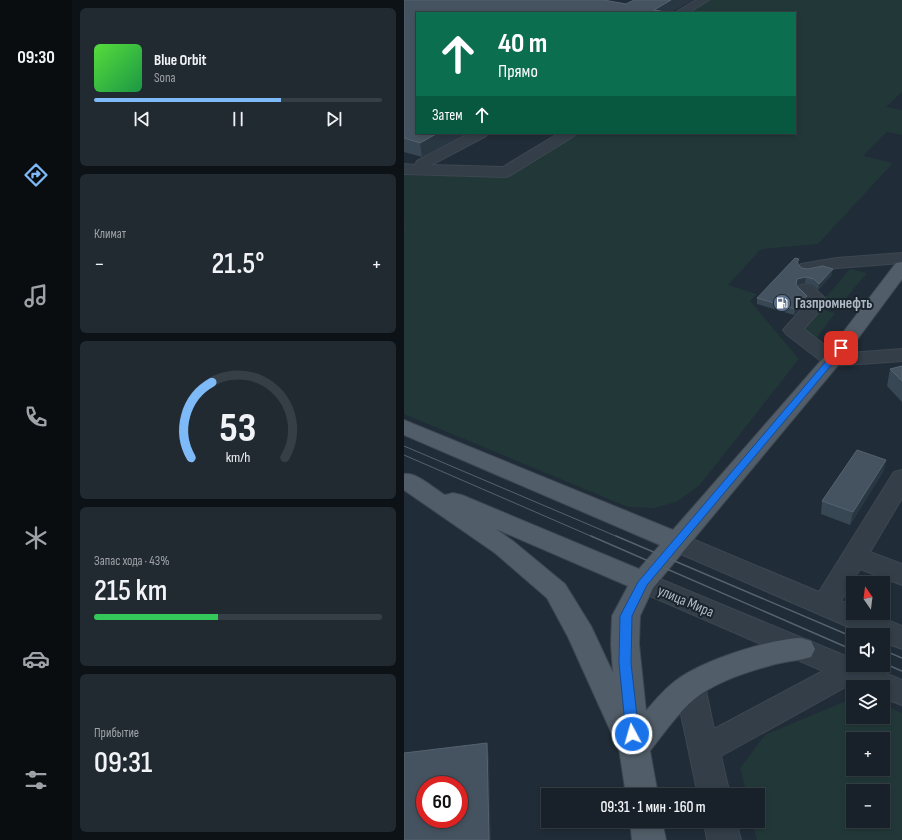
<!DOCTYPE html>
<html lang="ru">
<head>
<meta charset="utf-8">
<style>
	:root { --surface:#182129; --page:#212931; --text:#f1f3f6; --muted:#9fa3a8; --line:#363e46; --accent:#7fbaf8 }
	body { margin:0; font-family:"Sofia Sans Condensed",sans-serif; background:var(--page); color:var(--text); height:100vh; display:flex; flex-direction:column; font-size:15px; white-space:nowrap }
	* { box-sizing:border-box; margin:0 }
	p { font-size:13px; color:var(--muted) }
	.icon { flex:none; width:22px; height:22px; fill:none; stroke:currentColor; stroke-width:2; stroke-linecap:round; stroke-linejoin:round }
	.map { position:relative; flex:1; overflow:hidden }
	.panel { display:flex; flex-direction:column; gap:8px; padding:8px; background:#0d1217; width:332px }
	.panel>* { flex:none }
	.guide { position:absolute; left:12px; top:12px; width:380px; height:122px; border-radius:0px; box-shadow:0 2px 6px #0003,0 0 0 1px var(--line); background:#0b6e4f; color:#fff; overflow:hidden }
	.needle { width:26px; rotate:346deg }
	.tools { position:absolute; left:442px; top:576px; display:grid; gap:8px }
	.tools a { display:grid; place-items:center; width:44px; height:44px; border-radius:0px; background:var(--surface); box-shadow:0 2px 6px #0003,0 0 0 1px var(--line); font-size:20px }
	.speed { position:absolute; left:12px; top:776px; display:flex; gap:8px; font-size:20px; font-weight:700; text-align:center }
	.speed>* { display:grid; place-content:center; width:52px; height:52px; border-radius:50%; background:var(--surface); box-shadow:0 2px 6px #0003,0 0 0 1px var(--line); line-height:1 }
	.speed .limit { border:6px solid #d22; background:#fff; color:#111 }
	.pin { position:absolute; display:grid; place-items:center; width:34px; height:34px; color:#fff; margin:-17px; border-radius:8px; box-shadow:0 2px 6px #0006 }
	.me { position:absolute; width:44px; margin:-22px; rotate:354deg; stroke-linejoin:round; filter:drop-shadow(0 0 3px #0008) }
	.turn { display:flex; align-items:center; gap:14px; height:84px; padding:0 16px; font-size:18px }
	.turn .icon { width:52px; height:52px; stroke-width:2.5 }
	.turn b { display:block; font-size:28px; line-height:34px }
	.then { display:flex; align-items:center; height:38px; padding:0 16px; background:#0003; gap:8px; font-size:15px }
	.big { font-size:30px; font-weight:600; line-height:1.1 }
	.panel .card { flex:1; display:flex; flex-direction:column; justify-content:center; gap:6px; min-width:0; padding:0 14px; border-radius:6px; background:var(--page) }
	.panel .dial { align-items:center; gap:0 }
	.dial svg { height:104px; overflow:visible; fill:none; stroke:var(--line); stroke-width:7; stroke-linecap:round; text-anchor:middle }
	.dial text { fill:var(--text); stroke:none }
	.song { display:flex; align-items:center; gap:12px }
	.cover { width:48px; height:48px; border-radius:6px; background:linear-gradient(135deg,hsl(110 70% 55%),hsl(140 70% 35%)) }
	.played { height:4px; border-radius:2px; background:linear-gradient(90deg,var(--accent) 65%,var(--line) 65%) }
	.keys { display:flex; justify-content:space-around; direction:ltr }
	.heat { display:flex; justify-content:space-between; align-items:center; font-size:22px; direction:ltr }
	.charge { height:6px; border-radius:3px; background:linear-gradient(90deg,#34c759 43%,var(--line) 0) }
	.trip { position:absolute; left:137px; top:788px; width:224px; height:40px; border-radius:0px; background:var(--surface); box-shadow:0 2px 6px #0003,0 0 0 1px var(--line); font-weight:600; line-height:40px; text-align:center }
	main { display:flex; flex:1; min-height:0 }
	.tab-bar { display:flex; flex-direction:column; width:72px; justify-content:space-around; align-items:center; background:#0a0d10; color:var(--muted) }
	.tab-bar .icon { width:28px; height:28px }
	.tab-bar .on { color:var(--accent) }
	.tab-bar b { font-size:18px; color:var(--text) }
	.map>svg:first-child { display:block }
	.green { fill:#223838; fill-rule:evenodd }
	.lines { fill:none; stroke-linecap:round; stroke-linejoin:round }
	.minor-casing { stroke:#3d4751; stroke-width:2 }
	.major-casing { stroke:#3d4751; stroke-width:2 }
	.minor { fill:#333e48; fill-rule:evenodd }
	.major { fill:#515d68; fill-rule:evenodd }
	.tram-far1 { stroke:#55626f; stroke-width:1 }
	.tram { stroke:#55626f; stroke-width:1.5 }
	.wall { fill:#384754 }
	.shaded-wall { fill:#293743 }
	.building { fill:#455360; stroke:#556370; fill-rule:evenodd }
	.route { fill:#1a73e8; stroke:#114b97 }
	.labels { text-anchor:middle; stroke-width:4; stroke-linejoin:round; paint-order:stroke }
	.poi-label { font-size:15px; font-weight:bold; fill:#aeb9c5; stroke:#19232c; text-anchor:start }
	.street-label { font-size:15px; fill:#aeb9c5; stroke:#19232c }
</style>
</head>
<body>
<main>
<nav class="tab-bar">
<b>09:30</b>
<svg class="icon on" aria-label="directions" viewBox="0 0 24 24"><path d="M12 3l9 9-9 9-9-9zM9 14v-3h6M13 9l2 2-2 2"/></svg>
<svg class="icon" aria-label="music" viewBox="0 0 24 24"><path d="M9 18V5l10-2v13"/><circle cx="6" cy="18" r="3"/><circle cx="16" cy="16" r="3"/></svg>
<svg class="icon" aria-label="phone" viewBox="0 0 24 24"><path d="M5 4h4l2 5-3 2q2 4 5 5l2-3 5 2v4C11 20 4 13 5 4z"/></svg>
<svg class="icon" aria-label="climate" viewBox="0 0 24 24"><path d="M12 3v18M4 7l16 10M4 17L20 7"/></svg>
<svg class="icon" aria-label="car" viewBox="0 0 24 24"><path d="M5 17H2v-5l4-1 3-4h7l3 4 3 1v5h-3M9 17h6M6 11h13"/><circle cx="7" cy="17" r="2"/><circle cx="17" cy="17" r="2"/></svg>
<svg class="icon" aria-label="filters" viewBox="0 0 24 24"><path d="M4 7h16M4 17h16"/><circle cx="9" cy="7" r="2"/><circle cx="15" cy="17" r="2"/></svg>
</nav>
<section class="panel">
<div class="card">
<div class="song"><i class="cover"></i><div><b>Blue Orbit</b><p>Sona</p></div></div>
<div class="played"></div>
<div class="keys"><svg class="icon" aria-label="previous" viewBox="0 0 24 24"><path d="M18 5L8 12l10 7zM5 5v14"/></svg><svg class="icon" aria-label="pause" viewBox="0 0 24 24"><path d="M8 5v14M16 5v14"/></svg><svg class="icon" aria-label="next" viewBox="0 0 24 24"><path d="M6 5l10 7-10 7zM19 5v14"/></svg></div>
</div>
<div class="card"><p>Климат</p>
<div class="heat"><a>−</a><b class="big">21.5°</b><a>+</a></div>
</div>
<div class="card dial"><svg viewBox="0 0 100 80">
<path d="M14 69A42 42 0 1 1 86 69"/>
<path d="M14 69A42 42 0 0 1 30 11" stroke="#7fbaf8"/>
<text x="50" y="56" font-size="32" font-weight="700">53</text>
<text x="50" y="72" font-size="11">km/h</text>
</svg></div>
<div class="card"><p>Запас хода · 43%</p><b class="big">215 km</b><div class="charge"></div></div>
<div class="card"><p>Прибытие</p><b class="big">09:31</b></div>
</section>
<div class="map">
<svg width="498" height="840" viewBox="0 0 498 840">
	<rect width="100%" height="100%" fill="#202c37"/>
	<!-- green -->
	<path class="green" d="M 306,0 L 498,0 L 498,92 L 482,107 L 498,110 L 498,135 L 483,132 L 459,156 L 489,163 L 414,244 L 357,249 L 324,285 L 353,294 L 346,301 L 395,359 L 295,486 L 272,502 L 250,508 L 224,507 L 0,414 L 0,175 L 100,177 L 174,133 L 391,133 L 391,13 L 284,13 Z
		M 446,269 L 463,273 L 438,303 L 421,298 Z
		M 417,309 L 431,313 L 412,339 L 398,334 Z
		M 449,698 L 449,717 L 479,717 L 479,704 L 498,713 L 498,840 L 353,840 L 348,821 L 354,821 L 354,795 L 343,795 L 336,768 L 361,735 ZM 449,739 L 479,739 L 479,769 L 449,769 ZM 449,791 L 479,791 L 479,821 L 449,821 Z"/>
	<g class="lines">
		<defs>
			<path id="minor" d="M 292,0 L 305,0 L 284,13 L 270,13 Z
				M 66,133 L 84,133 L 82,136 L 27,165 L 99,167 L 155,133 L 172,133 L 170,136 L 107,175 L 102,177 L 0,174 L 0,164 L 11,165 L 13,161 Z
				M 498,253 L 498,263 L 433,268 L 403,273 L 397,272 L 394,268 L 397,264 L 433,258 Z
				M 401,284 L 408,286 L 424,301 L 400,329 L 432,354 L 498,349 L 498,361 L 428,366 L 421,364 L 382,334 L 379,330 L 404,302 L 392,290 L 394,286 Z
				M 498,470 L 498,498 L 466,552 L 498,564 L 498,585 L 456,569 L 437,601 L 449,606 L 449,613 L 467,613 L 498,626 L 498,649 L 479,642 L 479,635 L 463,635 L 263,548 L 259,542 L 263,536 L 272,533 L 281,536 L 415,592 L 490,472 Z
				M 239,572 L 449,659 L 449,665 L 462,665 L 498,680 L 498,705 L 479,698 L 479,687 L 454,687 L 447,684 L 317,756 L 326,795 L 294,795 L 271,686 L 276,677 L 286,674 L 296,677 L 301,686 L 310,729 L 419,671 L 230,589 L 226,582 L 230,575 Z
				M 300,821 L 332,821 L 337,840 L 303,840 Z"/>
			<path id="major" d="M 498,262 L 498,279 L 435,364 L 249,588 L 236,616 L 235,644 L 242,711 C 251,700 264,685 277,677 C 304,659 363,640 395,638 C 399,638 403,640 407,641 L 411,649 L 407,657 C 394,661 381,661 368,665 C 343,672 318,680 297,694 C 279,706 259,734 246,751 L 254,795 L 222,795 L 214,742 L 211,741 L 207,732 L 164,637 L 143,598 L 91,553 L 0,490 L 0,474 C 11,471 31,489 41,495 L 49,493 L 58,495 L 235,569 L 256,545 L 0,435 L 0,420 L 269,530 L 421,356 L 492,263 ZM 92,529 L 224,586 L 208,616 L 207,644 L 209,673 L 187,626 L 161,584 L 109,541 Z
				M 226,821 L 258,821 L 262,840 L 228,840 Z"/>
		</defs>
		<!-- minor casing -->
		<use href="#minor" class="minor-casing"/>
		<!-- major casing -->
		<use href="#major" class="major-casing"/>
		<!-- minor -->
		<use href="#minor" class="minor"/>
		<!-- major -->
		<use href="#major" class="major"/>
		<!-- tram-far1 -->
		<path class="tram-far1" d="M 0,446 L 214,537
			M 0,455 L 189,537"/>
		<!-- tram -->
		<path class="tram" d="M 187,536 L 449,650
			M 212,536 L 449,637
			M 479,650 L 498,658
			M 479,663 L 498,671"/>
	</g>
	<!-- wall -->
	<path class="wall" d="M 0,0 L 222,4 L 288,0 L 265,13 L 13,13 L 63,133 L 18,157 L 0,152 Z
		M 395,259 L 394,264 L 397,268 L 428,275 L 414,290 L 409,285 L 401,283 L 393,285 L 392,286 L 403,296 L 402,302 L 390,315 L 353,304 L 353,298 Z
		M 498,366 L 498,402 L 483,386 L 486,369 Z
		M 482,460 L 479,472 L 446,525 L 417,514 L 418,501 Z"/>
	<!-- shaded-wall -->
	<path class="shaded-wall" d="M 267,0 L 288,0 L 265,13 L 250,13 L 250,10 Z
		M 34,133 L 63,133 L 18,157 L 16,143 Z
		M 0,216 L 2,229 L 0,230 Z
		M 429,269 L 428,275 L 414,290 L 415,284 Z
		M 402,277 L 401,283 L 393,285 L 391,291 L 393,279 Z
		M 403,296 L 402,302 L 390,315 L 391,309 Z
		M 482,460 L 479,472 L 446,525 L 449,512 Z
		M 83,743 L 85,756 L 87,840 L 85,840 Z"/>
	<!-- building -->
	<path class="building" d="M 0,0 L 200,0 L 222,4 L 230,0 L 267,0 L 250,10 L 262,12 L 260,13 L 13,13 L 13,133 L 34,133 L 16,143 L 0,138 Z
		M 391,258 L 395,259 L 393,262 L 397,268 L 404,269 L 419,266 L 429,269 L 415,284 L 410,279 L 402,277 L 393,279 L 392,285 L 403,296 L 391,309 L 353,298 Z
		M 498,366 L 498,381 L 486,369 Z
		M 453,450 L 482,460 L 449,512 L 418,501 Z
		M 83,743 L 85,840 L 0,840 L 0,753 ZM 21,785 L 55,785 L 55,819 L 21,819 Z"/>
	<!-- route -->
	<path class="route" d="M 437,346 L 440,347 L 441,348 L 440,350 L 243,585 L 228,616 L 227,663 L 235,734 L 233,737 L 228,739 L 224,737 L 222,734 L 215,663 L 216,616 L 234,582 L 434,347 Z"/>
	<!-- icons -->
	<defs>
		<symbol id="fuel-disc" viewBox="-11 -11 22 22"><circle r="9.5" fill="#5c6f8a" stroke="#19232c"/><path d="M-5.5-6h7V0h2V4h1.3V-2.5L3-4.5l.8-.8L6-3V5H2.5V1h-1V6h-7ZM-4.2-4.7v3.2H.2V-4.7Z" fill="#fff"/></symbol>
	</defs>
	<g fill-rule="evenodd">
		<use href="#fuel-disc" x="368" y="293" width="20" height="20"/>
	</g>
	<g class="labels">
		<!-- poi labels -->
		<g class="poi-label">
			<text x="391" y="308">Газпромнефть</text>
		</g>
		<!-- street labels -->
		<g class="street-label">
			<text transform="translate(282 601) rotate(23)" y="5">улица Мира</text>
		</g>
	</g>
</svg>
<div class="tools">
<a><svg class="needle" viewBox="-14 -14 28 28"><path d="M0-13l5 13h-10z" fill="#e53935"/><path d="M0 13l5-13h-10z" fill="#9fa3a8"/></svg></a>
<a><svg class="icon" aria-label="sound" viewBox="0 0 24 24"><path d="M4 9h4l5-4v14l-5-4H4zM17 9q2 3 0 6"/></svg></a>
<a><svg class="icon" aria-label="layers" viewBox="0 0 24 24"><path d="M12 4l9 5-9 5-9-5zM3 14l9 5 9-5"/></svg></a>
<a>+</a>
<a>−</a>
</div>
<div class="speed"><div class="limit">60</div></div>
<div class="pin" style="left:437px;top:348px;background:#d93025"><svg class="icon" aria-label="arrive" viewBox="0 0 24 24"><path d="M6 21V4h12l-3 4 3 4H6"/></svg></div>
<svg class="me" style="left:228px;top:734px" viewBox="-20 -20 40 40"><circle r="17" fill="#1a73e8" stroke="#fff" stroke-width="3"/><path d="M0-11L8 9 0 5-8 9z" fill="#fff"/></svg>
<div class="trip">09:31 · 1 мин · 160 m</div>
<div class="guide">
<div class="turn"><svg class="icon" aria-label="ahead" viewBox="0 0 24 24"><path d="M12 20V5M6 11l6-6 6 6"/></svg><div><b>40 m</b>Прямо</div></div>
<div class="then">Затем<svg class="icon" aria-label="ahead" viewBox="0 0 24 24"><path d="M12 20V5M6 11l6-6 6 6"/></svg></div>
</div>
</div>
</main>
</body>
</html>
